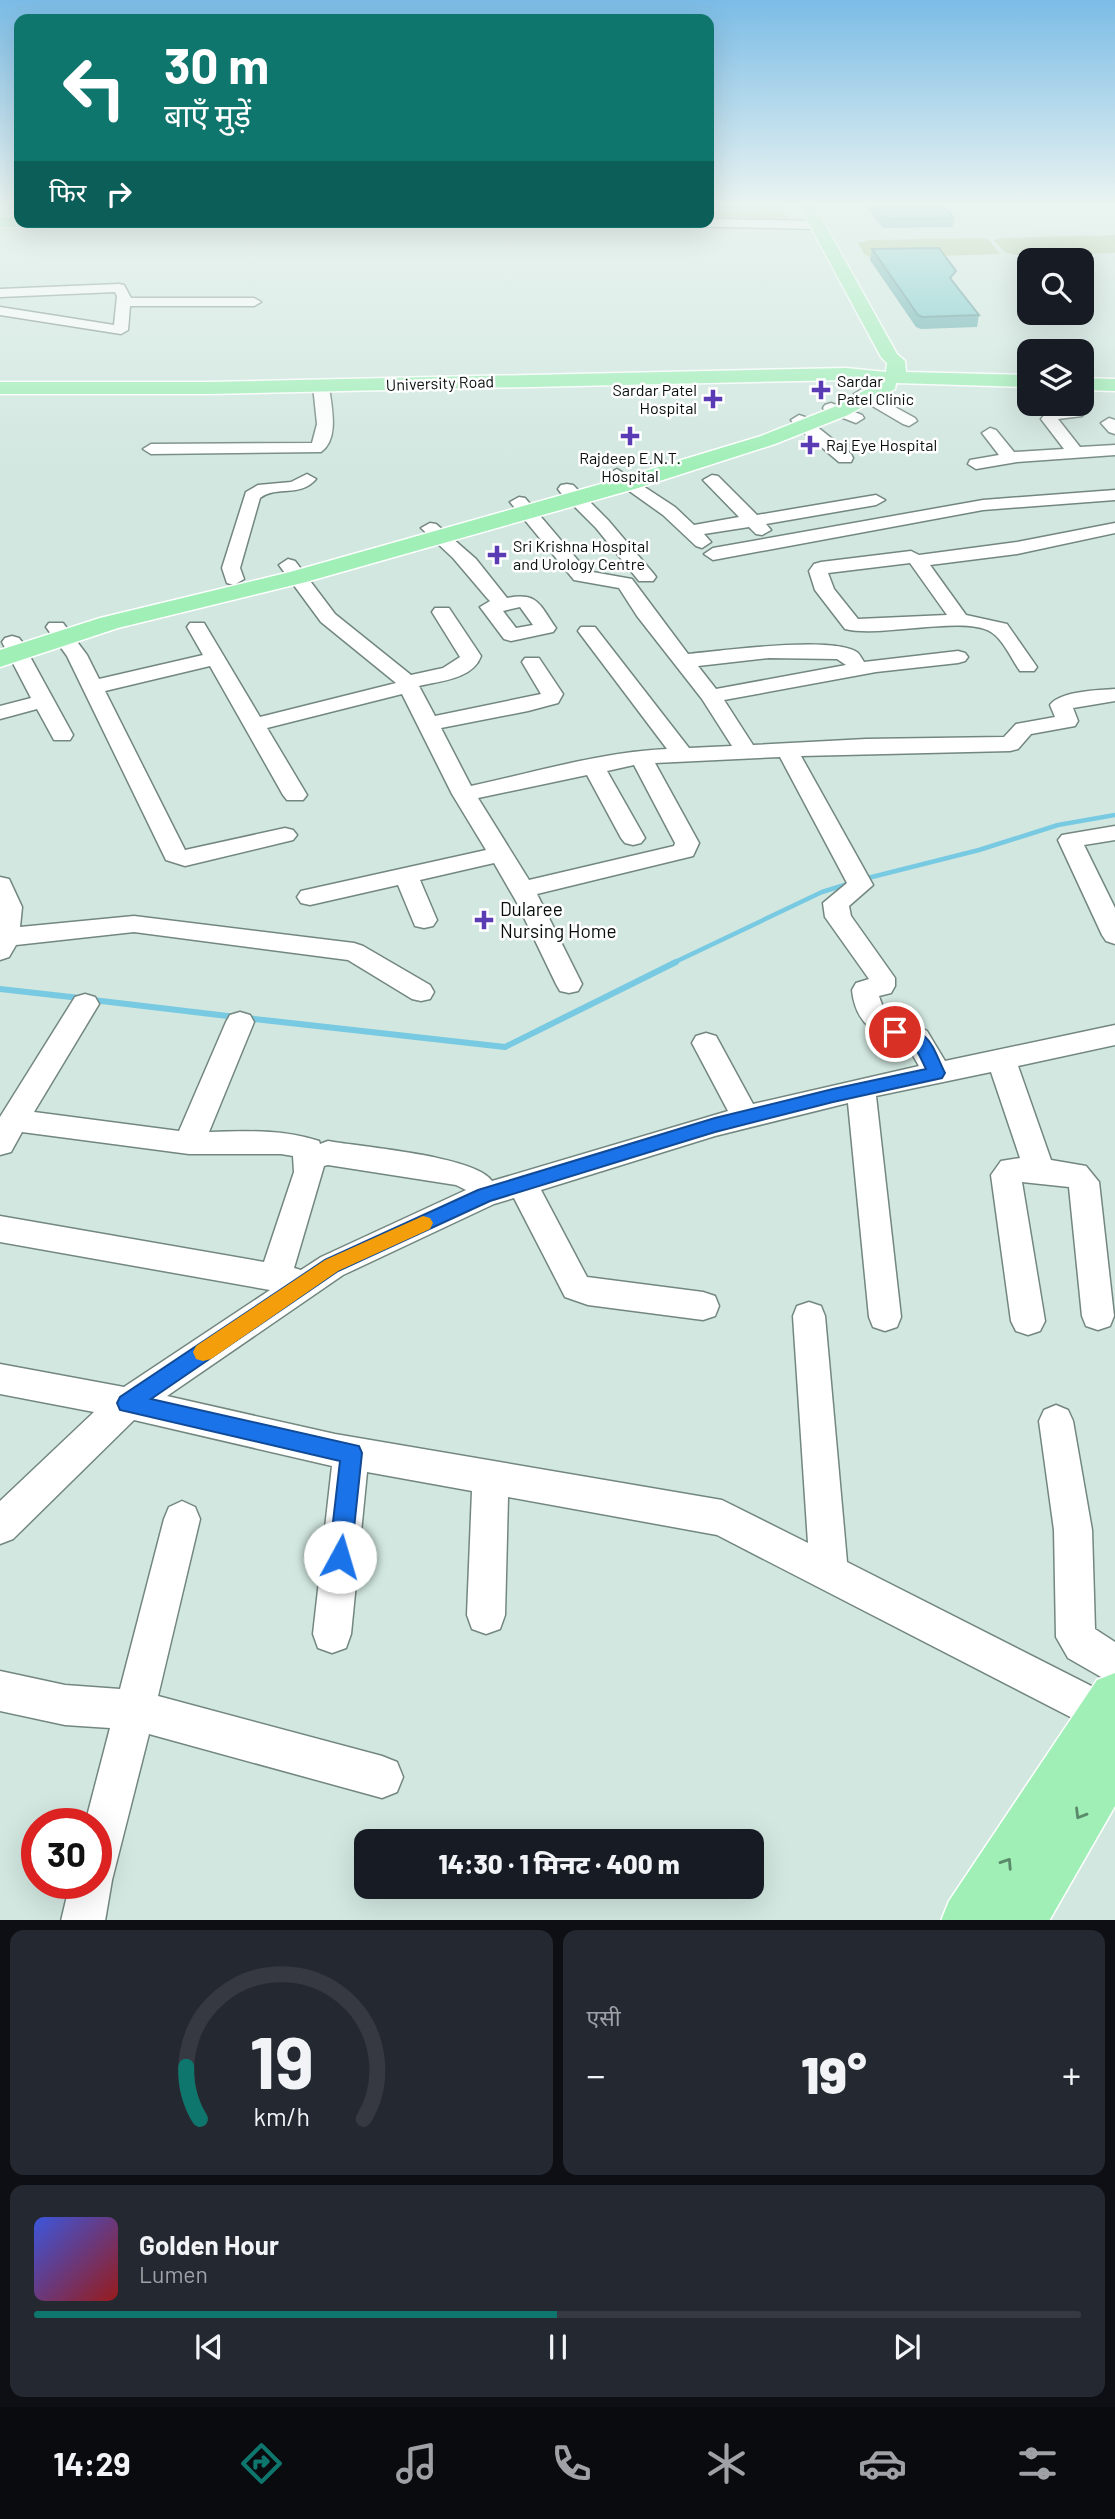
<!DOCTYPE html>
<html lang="hi">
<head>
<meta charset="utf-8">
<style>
	:root { --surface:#171b24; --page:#242831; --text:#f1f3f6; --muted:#9ea1a6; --line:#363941; --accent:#0f766e }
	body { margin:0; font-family:Barlow,"Noto Sans Devanagari",sans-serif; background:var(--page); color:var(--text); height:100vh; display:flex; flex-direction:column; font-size:26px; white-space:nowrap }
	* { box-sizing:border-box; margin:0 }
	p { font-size:23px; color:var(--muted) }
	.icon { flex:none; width:38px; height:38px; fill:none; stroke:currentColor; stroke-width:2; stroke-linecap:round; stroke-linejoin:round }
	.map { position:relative; height:1920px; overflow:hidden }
	.side { display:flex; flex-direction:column; gap:10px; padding:10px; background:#0d0f14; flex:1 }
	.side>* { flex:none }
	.top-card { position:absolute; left:14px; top:14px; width:700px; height:214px; border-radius:14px; box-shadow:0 7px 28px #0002; background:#0f766e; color:#fff; overflow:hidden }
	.tools { position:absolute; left:1017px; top:248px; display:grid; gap:14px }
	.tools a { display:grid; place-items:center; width:77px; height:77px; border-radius:14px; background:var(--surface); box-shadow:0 7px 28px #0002; font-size:35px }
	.speed { position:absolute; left:21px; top:1808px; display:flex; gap:14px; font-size:35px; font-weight:700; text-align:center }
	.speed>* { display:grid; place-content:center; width:91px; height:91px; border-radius:50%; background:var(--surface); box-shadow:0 7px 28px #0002; line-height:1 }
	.speed .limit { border:10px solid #d22; background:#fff; color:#111 }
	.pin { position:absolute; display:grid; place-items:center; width:60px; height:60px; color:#fff; margin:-30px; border:4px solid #fff; border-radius:50%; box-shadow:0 2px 7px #0007 }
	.me { position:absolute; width:77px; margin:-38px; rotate:6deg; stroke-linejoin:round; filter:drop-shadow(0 0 5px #0008) }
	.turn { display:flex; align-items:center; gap:24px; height:147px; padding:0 35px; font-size:32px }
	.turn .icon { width:91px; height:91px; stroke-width:2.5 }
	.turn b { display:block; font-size:49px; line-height:60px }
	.then { display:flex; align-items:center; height:66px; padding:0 35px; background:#0003; gap:14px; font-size:26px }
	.big { font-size:52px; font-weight:800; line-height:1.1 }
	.side .tile { flex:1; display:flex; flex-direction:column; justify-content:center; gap:10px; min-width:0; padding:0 24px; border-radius:14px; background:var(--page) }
	.side .dial { align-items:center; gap:0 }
	.dial svg { height:182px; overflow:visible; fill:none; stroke:var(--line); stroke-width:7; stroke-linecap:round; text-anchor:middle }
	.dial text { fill:var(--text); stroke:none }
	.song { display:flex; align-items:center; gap:21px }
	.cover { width:84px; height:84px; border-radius:10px; background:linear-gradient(135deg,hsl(230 70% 55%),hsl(0 70% 35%)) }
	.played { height:7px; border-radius:4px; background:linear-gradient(90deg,var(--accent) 50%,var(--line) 50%) }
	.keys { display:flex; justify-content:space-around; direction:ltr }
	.heat { display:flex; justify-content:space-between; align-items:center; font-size:38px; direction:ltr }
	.side .tiles { flex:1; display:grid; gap:10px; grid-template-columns:1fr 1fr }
	.tile:last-child { grid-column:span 2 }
	.trip { position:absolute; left:354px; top:1829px; width:410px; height:70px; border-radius:14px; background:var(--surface); box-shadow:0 7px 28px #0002; font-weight:800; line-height:70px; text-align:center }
	.tab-bar { display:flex; height:112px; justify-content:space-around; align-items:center; background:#090b0e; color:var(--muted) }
	.tab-bar .icon { width:49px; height:49px }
	.tab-bar .current { color:var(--accent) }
	.tab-bar b { font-size:32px; color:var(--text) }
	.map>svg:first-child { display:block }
	.green { fill:#a8c286 }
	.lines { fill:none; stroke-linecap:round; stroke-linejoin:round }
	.stream-far1 { stroke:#78c9e2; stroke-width:4.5 }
	.stream { stroke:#78c9e2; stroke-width:6 }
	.minor-casing { stroke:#738780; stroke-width:3 }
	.major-casing { stroke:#fff; stroke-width:3 }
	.minor { fill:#fff; fill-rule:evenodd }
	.major { fill:#9fefb6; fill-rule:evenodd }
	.wall { fill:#5ba9a9 }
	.building { fill:#6ac4c5; stroke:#4a898a; stroke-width:2 }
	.oneway { stroke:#5b8a6a }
	.route { fill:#1a73e8; stroke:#114b97; stroke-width:2 }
	.slow { fill:#f59e0b }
	.poi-dot { fill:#593bb3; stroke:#fff; stroke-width:2.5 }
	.labels { text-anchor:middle; stroke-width:5; stroke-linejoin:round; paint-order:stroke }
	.far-poi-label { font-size:16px; fill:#070e0c; stroke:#fff; text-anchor:start }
	.far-street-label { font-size:16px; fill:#070e0c; stroke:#fff }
	.poi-label { font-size:19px; fill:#070e0c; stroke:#fff; text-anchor:start }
</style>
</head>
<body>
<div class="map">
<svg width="1115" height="1921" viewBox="0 0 1115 1921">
	<rect width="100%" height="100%" fill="#d1e7df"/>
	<!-- green -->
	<path class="green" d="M 709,205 L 781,205 L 789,222 L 709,221 Z
		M 1115,235 L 1115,253 L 1016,255 L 1005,252 L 993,240 L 1001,238 Z
		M 981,238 L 989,240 L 1000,254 L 873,258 L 865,255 L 858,243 L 869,240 Z"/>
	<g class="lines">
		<!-- stream-far1 -->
		<path class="stream-far1" d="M 864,879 L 979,850 L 1058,825 L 1115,815
			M 673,963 L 822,892 L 851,883"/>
		<!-- stream -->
		<path class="stream" d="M 0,989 L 80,998
			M 93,1000 L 236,1017
			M 246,1018 L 505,1047 L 676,962"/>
		<defs>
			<path id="minor" d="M 709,219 L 817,221 L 823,225 L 817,229 L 676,226 L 670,222 L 709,222 Z
				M 119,284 L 124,285 L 131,298 L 254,298 L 261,302 L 254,306 L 130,306 L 128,330 L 121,334 L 0,315 L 0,307 L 114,325 L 117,296 L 115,292 L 0,297 L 0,289 Z
				M 321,381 L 329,386 C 331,405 340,439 321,452 L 151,454 L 143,449 L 151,444 L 312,443 L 317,424 L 313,386 Z
				M 862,389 L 915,418 L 917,421 L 909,426 L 903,424 L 857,397 L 854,394 Z
				M 1082,402 L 1087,409 L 1082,416 L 1058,419 L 1080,447 L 1115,445 L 1115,455 L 1017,462 L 976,469 L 968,464 L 970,460 L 999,455 L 982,433 L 990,428 L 996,430 L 1014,452 L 1064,449 L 1041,419 L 1047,412 L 1071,409 L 1067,404 L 1082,404 Z
				M 831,403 L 862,415 L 864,418 L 856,423 L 825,411 L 823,408 L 825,405 Z
				M 799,415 L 805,417 L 851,454 L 853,458 L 851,462 L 839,462 L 793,423 L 791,420 Z
				M 1109,418 L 1115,420 L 1115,434 L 1109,432 L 1101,423 Z
				M 617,469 L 675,507 L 694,525 L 739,517 L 703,480 L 712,475 L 718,476 L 757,515 L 876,495 L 885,500 L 876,505 L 766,524 L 771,530 L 762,535 L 756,534 L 749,527 L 704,534 L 711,542 L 702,548 L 696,546 L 663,515 L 611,478 L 608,474 Z
				M 307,474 L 316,479 C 300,498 277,485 260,498 L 240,568 L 244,579 L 234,585 L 227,583 L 222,568 L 246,492 L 258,485 L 291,482 Z
				M 567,484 L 573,485 L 608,520 L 653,573 L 656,577 L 653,581 L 639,581 L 596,528 L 561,493 L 558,489 L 561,485 Z
				M 1115,490 L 1115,500 L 983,510 L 713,560 L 704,554 L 713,548 L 983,500 Z
				M 519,497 L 525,498 L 587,571 L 632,579 L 688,654 C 719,651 836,635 858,653 C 860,655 862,659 864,662 L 958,651 L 965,653 L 968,657 L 965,661 L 958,663 L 876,672 L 724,700 L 753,745 L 866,739 L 1004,737 L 1016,724 L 1055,717 L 1050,705 C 1060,691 1099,690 1115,689 L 1115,701 L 1073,708 L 1078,721 L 1075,726 L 1031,734 L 1018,749 L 1010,751 L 801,756 L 873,885 L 849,906 L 851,916 L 895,978 L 895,986 L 891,993 L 879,996 C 889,1030 905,1017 927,1031 L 945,1061 L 1115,1025 L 1115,1045 L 1018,1066 L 1051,1160 L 1086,1166 L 1099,1182 L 1114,1316 L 1110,1326 L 1098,1330 L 1086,1326 L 1082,1316 L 1069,1187 L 1022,1182 L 1045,1321 L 1040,1331 L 1028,1335 L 1016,1331 L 1011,1321 L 991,1175 L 1001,1161 L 1020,1158 L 991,1072 L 876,1096 L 901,1317 L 897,1327 L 885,1331 L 873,1327 L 869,1317 L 848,1103 L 715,1136 L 541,1190 L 587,1277 L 703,1292 L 715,1296 L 719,1306 L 715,1316 L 703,1320 L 588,1305 L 565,1297 L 514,1198 L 494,1204 L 343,1275 L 167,1396 L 335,1434 L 722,1500 L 808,1543 L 793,1316 L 797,1306 L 809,1302 L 821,1306 L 825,1316 L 847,1562 L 1115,1698 L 1115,1740 L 717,1535 L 508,1497 L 505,1615 L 500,1629 L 486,1634 L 472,1629 L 467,1615 L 472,1491 L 367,1472 L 351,1634 L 346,1648 L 332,1653 L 318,1648 L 313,1634 L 332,1466 L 134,1420 L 13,1539 L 0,1544 L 0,1501 L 94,1412 L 0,1394 L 0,1364 L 124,1387 L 270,1290 L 0,1242 L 0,1216 L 264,1262 L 294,1172 L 293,1156 L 281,1154 L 189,1154 L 22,1132 L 11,1152 L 0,1155 L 0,1117 L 75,997 L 85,994 L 95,997 L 99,1004 L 34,1112 L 179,1131 L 226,1022 L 230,1015 L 240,1012 L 250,1015 L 254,1022 L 209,1132 C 247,1131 281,1129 319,1141 L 320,1144 L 328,1141 C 361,1147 476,1156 492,1181 L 728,1111 L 692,1043 L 696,1036 L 706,1033 L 716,1036 L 753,1104 L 919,1066 L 907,1045 C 877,1036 856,1026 852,990 L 856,983 L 869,979 L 825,917 L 823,903 L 847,883 L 780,757 L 655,763 L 699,843 L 693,856 L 537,894 L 582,984 L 578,991 L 569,993 L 560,991 L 556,984 L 516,901 L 494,863 L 420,880 L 437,920 L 433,926 L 424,928 L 415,926 L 398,885 L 310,905 L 301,903 L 297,897 L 301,891 L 310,889 L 486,850 L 452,794 L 402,694 L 267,728 L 307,795 L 303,800 L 287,800 L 283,795 L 210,666 L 105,691 L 185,850 L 285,828 L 293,830 L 297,835 L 293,840 L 185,866 L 166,860 L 67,656 L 46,627 L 49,623 L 63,623 L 87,655 L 99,679 L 203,655 L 187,627 L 190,623 L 204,623 L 260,717 L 396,683 L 321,622 L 279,565 L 288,559 L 295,561 L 335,614 L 411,675 L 443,668 L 460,657 L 432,612 L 435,608 L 449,608 L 481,656 C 473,679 440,681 419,686 L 435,716 L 541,694 L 522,662 L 525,658 L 539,658 L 563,694 L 558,703 L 528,711 L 441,728 L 471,786 C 536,772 601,752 667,749 L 578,631 L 581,627 L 595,627 L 689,748 L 732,746 L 702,699 L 637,616 L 619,588 L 574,580 L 510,502 ZM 769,658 L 837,659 L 846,665 L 716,689 L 698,666 ZM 634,765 L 675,843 L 674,846 L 529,880 L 478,798 L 587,775 L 621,838 L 625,843 L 633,845 L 641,843 L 645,838 L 607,771 ZM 328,1165 L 456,1185 L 466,1190 L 321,1257 L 301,1270 L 294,1268 L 324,1166 Z
				M 430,523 L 436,524 L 476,559 L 507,598 C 538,592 539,604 556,628 L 553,632 L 511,641 L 504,639 L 480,607 L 490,601 L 487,598 L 453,558 L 421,528 ZM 520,607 L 533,625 L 516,628 L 503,611 Z
				M 1115,523 L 1115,533 L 1017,554 L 930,565 L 966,615 L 1007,624 L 1037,667 L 1034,671 L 1020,671 C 1012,660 1003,639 991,632 C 964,615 882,638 845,629 L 815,590 L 809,571 L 814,564 L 821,562 L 911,551 L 919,555 L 1017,542 ZM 910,563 L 947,615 L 858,619 L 834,589 L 828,573 Z
				M 12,636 L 19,638 L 22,642 L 73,735 L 70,740 L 54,740 L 37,709 L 0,719 L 0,706 L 31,698 L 2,642 L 5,638 Z
				M 1115,826 L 1115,840 L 1084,845 L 1115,908 L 1115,944 L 1106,941 L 1102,935 L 1058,840 L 1062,835 Z
				M 0,877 L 9,879 L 22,907 L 20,927 L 134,916 L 354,943 L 363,946 L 430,985 L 434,992 L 430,999 L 421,1001 L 412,999 L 348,960 L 134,932 L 16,945 L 9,957 L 0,960 Z
				M 1056,1405 L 1068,1410 L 1073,1421 L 1092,1530 L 1095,1629 L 1115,1642 L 1115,1685 L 1068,1658 L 1056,1637 L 1054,1530 L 1039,1421 L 1044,1410 Z
				M 182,1501 L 195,1507 L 200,1519 L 158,1696 L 382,1756 L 397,1762 L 403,1777 L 397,1792 L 382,1798 L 149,1734 L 112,1880 L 105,1921 L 61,1921 L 70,1883 L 96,1883 L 96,1824 L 85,1824 L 110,1728 L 65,1725 L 0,1711 L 0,1671 L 65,1685 L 120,1689 L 164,1519 L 169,1507 Z"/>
			<path id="major" d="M 799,205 L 814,205 L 897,354 L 905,361 L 906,372 L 1029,375 L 1029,387 L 896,383 L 895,389 L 848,415 L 775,444 L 638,488 L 306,582 L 118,628 L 0,667 L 0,650 L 100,618 L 290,572 L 622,478 L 761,436 L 834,407 L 880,382 L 846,380 L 208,394 L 0,394 L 0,382 L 208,382 L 846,368 L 886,372 L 887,363 L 881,357 Z
				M 0,217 L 19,217 L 19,222 L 27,222 L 19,227 L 0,227 Z
				M 1082,378 L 1115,379 L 1115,391 L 1082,390 Z
				M 1115,1673 L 1115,1806 L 1049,1921 L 941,1921 L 949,1901 L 1097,1680 Z"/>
		</defs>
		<!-- minor casing -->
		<use href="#minor" class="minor-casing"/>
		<!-- major casing -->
		<use href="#major" class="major-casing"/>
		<!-- minor -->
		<use href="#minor" class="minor"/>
		<!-- major -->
		<use href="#major" class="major"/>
	</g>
	<!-- wall -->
	<path class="wall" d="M 865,205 L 942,205 L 954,218 L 953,227 L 883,228 Z
		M 872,249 L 979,315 L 977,327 L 921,329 L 916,327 L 870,260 Z"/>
	<!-- building -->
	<path class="building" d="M 873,205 L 942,205 L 954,218 L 884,219 Z
		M 939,248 L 956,271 L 950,278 L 979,315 L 922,317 L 918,315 L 872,249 Z"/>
	<!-- one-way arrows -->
	<defs><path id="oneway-chevron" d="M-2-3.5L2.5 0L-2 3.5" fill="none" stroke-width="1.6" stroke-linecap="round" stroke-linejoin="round" transform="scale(1.75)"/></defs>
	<g class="oneway">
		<use href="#oneway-chevron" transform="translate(1080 1814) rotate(121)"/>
		<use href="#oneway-chevron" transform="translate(1007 1863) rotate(-57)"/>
	</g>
	<!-- sky -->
	<linearGradient id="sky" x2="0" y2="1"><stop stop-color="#7bbce6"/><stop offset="0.43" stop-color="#eaf4f1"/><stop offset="1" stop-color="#eaf4f1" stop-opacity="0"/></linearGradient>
	<rect width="1115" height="474" fill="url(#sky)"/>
	<!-- route -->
	<path class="route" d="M 895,1026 C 932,1032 930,1042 945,1073 L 942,1078 L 833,1102 L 715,1132 L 490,1201 L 338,1271 L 151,1399 L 359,1446 L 362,1453 L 351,1557 L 348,1564 L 340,1568 L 332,1564 L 329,1557 L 340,1461 L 120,1410 L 117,1403 L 120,1397 L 325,1260 L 478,1190 L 715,1118 L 833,1089 L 926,1069 C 913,1042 917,1045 889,1037 L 886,1032 Z"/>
	<!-- slow -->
	<path class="slow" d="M 423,1216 L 430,1218 L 433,1223 L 430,1229 L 338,1271 L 211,1359 L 203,1361 L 196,1359 L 193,1352 L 196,1346 L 325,1260 Z"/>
	<!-- markers -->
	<g class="poi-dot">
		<path d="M817.5 379.5h7v7h7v7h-7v7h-7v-7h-7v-7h7z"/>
		<path d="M709.5 388.5h7v7h7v7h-7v7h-7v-7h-7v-7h7z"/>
		<path d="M626.5 425.5h7v7h7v7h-7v7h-7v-7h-7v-7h7z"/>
		<path d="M806.5 434.5h7v7h7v7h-7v7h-7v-7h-7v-7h7z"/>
		<path d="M493.5 544.5h7v7h7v7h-7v7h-7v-7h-7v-7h7z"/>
		<path d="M480.5 909.5h7v7h7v7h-7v7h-7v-7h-7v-7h7z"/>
	</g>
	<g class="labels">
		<!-- far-poi labels -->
		<g class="far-poi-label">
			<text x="837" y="387">Sardar<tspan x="837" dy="18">Patel Clinic</tspan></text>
			<text x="697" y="396" text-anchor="end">Sardar Patel<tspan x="697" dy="18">Hospital</tspan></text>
			<text x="826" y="451">Raj Eye Hospital</text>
			<text x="630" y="464" text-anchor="middle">Rajdeep E.N.T.<tspan x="630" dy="18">Hospital</tspan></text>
			<text x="513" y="552">Sri Krishna Hospital<tspan x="513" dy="18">and Urology Centre</tspan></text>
		</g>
		<!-- far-street labels -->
		<g class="far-street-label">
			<text transform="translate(440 383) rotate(-2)" y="6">University Road</text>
		</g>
		<!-- poi labels -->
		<g class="poi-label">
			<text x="500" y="916">Dularee<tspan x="500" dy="22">Nursing Home</tspan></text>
		</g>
	</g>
</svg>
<div class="tools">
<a><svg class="icon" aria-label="search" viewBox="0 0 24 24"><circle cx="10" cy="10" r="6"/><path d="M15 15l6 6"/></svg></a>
<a><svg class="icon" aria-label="layers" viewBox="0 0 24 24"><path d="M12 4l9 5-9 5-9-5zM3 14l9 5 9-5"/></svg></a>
</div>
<div class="speed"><div class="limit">30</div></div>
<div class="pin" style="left:895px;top:1032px;background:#d93025"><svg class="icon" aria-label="arrive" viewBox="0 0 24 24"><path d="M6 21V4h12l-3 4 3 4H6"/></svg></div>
<svg class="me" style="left:340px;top:1557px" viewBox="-20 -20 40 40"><circle r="19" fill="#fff"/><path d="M0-13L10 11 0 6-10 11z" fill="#1a73e8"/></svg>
<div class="trip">14:30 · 1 मिनट · 400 m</div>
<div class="top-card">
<div class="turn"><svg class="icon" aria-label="left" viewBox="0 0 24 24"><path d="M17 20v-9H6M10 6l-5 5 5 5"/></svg><div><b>30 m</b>बाएँ मुड़ें</div></div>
<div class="then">फिर<svg class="icon" aria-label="right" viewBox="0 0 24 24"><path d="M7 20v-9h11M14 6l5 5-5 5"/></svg></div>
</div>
</div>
<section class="side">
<div class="tiles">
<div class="tile dial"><svg viewBox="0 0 100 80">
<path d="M14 69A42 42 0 1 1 86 69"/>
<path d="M14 69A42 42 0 0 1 8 46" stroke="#0f766e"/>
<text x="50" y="56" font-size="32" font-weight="700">19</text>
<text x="50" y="72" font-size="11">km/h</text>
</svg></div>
<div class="tile"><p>एसी</p>
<div class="heat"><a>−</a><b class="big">19°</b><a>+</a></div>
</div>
<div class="tile">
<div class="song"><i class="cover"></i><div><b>Golden Hour</b><p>Lumen</p></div></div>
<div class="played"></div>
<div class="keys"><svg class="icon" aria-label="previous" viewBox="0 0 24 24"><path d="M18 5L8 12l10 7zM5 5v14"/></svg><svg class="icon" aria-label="pause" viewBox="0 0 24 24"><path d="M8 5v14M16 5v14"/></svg><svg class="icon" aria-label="next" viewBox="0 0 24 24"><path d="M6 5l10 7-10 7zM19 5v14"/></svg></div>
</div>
</div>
</section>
<nav class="tab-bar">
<b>14:29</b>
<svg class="icon current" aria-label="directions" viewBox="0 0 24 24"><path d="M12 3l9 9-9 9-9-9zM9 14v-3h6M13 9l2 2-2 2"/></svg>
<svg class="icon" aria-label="music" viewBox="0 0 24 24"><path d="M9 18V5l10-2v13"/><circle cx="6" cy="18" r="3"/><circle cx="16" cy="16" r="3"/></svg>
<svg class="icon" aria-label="phone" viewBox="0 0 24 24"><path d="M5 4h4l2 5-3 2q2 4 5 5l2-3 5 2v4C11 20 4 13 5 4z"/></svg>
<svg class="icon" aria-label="climate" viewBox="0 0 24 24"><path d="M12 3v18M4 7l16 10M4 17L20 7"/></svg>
<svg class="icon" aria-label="car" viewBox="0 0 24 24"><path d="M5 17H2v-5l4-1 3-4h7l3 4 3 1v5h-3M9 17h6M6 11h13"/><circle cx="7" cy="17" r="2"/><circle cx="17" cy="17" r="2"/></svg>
<svg class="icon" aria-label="filters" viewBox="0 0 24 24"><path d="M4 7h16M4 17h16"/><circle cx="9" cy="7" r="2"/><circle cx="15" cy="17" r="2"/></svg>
</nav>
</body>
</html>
